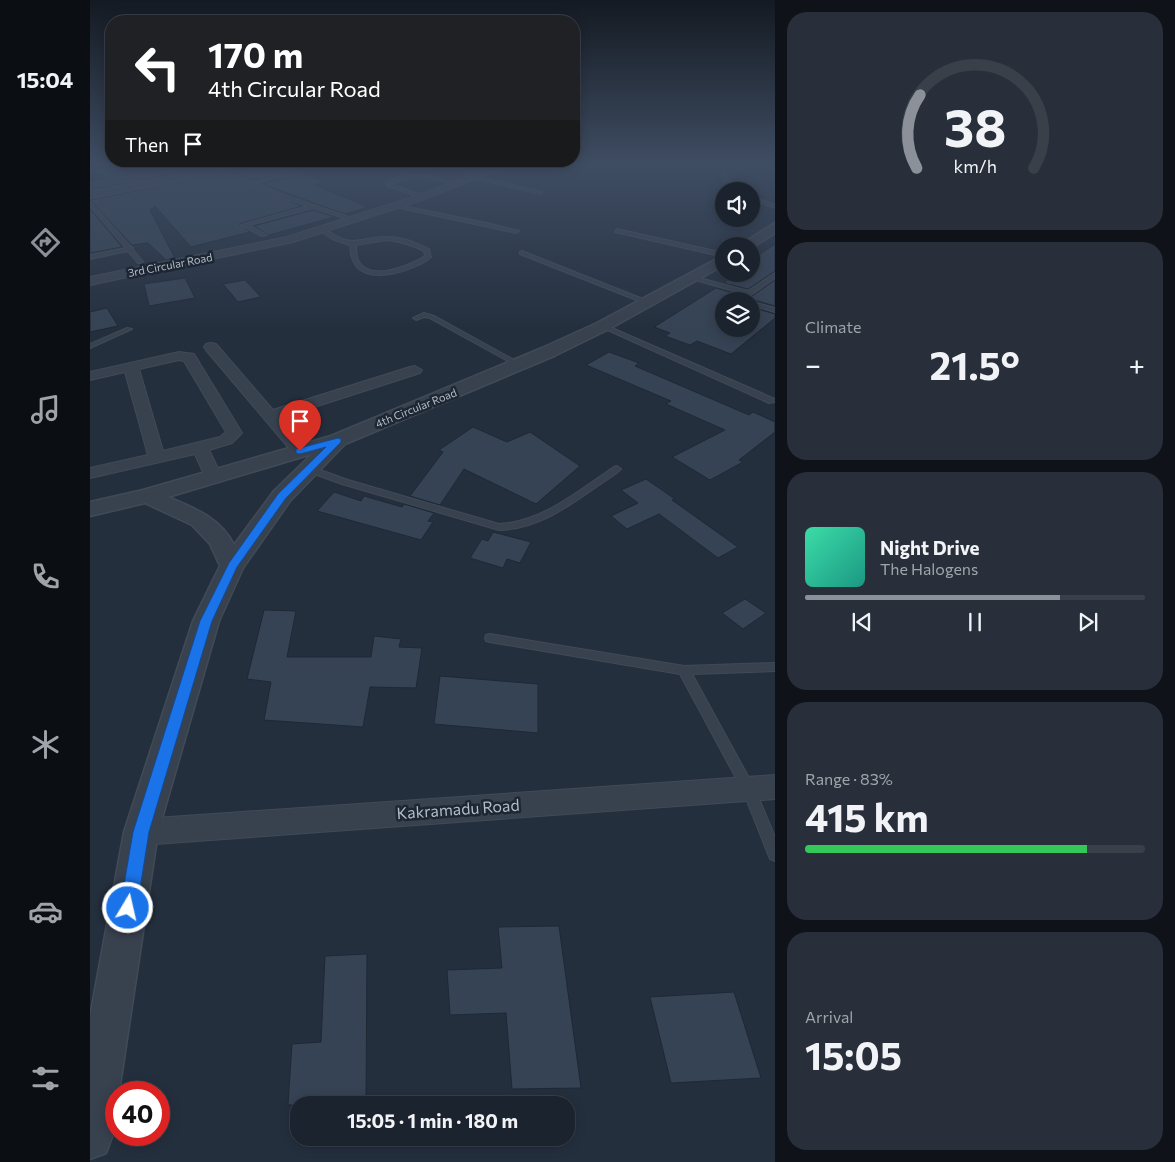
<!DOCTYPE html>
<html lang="en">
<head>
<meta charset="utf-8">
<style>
	:root { --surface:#1b232e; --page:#282f3a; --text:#f1f3f6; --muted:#a0a4aa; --line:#39404a; --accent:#8c9099 }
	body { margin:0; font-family:Commissioner,sans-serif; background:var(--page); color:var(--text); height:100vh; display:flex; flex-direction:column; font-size:19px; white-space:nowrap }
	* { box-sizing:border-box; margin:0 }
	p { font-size:16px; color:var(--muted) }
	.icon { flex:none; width:28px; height:28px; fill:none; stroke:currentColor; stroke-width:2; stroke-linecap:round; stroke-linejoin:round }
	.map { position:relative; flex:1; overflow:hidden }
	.sheet { display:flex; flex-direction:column; gap:12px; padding:12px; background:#0f1319; width:400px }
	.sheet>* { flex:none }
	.guide { position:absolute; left:15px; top:15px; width:475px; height:152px; border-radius:20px; box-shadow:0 2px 12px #0003,0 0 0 1px var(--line); background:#202124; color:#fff; overflow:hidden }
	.controls { position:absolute; left:625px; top:182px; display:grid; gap:10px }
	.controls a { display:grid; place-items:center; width:45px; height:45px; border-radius:50%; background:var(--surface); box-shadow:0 2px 12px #0003,0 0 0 1px var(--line); font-size:25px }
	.speed { position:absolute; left:15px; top:1081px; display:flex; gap:10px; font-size:25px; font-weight:700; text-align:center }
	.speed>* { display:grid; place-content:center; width:65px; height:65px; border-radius:50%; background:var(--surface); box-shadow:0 2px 12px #0003,0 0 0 1px var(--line); line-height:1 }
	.speed .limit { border:8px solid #d22; background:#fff; color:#111 }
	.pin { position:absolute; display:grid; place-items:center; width:42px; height:42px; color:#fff; margin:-51px -21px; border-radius:50% 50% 50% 0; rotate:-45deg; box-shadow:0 0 5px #0007 }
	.pin .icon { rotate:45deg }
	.me { position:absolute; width:55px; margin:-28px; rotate:9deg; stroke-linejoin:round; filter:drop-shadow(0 0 4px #0008) }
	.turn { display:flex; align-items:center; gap:18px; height:105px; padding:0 20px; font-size:22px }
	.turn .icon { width:65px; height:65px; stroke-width:2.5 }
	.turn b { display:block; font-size:35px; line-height:42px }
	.then { display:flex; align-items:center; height:48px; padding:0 20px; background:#0003; gap:10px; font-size:19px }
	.big { font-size:38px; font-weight:700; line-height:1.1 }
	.sheet .card { flex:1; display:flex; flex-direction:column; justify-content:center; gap:8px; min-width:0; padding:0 18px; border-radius:20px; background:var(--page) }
	.sheet .dial { align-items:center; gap:0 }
	.dial svg { height:130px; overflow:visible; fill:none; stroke:var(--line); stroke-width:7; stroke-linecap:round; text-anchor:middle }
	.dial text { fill:var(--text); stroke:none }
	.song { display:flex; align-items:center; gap:15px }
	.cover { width:60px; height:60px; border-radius:8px; background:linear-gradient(135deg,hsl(160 70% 55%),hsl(170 70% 35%)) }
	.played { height:5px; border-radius:2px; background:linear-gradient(90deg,var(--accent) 75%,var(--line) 75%) }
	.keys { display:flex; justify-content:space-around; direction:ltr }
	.heat { display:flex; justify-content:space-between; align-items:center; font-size:28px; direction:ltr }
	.charge { height:8px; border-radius:4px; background:linear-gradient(90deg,#34c759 83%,var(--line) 0) }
	.trip { position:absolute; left:200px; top:1096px; width:285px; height:50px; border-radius:20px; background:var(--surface); box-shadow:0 2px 12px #0003,0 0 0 1px var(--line); font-weight:700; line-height:50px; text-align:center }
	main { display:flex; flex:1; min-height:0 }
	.dock { display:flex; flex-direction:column; width:90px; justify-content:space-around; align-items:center; background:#0b0e12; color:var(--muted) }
	.dock .icon { width:35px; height:35px }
	.dock .current { color:var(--accent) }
	.dock b { font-size:22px; color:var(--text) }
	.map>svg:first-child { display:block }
	.building { fill:#364354; stroke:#1f2835 }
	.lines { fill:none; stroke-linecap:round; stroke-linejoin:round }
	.service-casing { stroke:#414a57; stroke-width:2 }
	.minor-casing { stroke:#414a57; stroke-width:2 }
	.tertiary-casing { stroke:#414a57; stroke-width:3 }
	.service { fill:#38414e; fill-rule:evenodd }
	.minor { fill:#38414e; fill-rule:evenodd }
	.tertiary { fill:#38414e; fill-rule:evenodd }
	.route { fill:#1a73e8; stroke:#114b97 }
	.labels { text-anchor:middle; stroke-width:5; stroke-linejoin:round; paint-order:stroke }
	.far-street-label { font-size:11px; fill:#b4bcc9; stroke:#1d2633 }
	.near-street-label { font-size:16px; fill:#b4bcc9; stroke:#1d2633 }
</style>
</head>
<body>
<main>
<nav class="dock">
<b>15:04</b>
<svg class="icon current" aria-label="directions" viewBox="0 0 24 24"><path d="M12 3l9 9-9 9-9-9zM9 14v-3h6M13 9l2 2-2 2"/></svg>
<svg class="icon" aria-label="music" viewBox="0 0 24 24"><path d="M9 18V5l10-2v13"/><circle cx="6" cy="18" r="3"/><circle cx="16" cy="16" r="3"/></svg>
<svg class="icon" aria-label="phone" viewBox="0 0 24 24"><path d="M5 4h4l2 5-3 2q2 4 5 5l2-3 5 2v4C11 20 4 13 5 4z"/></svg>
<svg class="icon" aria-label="climate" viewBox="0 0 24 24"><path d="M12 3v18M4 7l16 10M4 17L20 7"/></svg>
<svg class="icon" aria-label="car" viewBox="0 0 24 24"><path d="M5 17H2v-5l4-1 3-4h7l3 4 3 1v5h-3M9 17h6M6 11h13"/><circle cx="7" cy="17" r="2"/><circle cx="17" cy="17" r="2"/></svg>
<svg class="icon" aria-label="filters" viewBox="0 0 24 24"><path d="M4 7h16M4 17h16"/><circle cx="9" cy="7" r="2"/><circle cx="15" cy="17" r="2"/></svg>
</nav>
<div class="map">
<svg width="685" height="1162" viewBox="0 0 685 1162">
	<rect width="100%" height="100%" fill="#242f3e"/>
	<!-- building -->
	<path class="building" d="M 33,165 L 127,165 L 6,189 L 0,185 L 0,181 L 16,178 L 5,170 Z
		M 160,165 L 192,165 L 234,182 L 224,185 L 278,207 L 255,214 L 172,184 L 195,178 L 196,173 L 162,180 L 142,172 L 154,170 Z
		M 131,174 L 212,206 L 149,224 L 160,232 L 101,247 L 65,206 L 60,210 L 85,258 L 76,260 L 58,243 L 42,245 L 0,200 Z
		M 0,209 L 32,247 L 0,253 Z
		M 223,210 L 244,217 L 179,235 L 164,226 Z
		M 685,244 L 685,271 L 658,289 L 634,283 L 646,274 L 661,274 L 661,260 Z
		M 95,278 L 105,298 L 59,306 L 54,284 Z
		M 155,280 L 171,297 L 148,302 L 133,284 Z
		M 685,280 L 685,306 L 664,300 L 661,297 Z
		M 626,288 L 650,295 L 649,297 L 653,301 L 634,301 L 634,329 L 661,329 L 661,307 L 685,314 L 685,318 L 641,354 L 607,341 L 600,345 L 575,336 L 580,333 L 564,327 Z
		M 17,308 L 28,326 L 0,332 L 0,312 Z
		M 519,352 L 549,363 L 545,366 L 659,415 L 663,412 L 685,422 L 685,432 L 649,460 L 653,462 L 620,480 L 582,457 L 635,430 L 576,404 L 581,401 L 496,365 Z
		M 383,427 L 417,442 L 440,432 L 490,466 L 446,504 L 374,469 L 350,505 L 320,496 L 353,452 L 349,450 Z
		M 556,479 L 585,499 L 582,500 L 648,547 L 628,558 L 569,514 L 537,529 L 521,516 L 548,503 L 531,490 Z
		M 244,492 L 271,501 L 274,496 L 312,507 L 314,504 L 344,513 L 338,521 L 343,522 L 331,540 L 227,511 Z
		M 403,532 L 441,542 L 430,563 L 417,559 L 413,568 L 380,558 L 392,539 L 398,541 Z
		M 655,599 L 676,613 L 653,629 L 632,613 Z
		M 174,610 L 206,611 L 197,657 L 281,657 L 284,636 L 311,639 L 309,647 L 332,648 L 326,688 L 280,687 L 273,727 L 174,720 L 181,682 L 157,679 Z
		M 350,676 L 448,684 L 448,733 L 344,724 Z
		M 469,926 L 491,1088 L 422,1089 L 416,1013 L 360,1015 L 357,970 L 412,968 L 408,927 Z
		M 277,954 L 276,1105 L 198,1105 L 202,1044 L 231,1042 L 235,956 Z
		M 644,992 L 671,1078 L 581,1083 L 560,997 Z"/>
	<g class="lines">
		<defs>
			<path id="service" d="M 10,165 L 9,166 L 0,168 L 0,166 Z
				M 631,165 L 635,165 L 637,180 L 653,191 L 648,191 L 633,182 Z
				M 128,169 L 162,182 L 195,174 L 195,176 L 166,183 L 191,194 L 268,220 L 264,221 L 223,208 L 159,225 L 177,235 L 172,236 L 151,225 L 218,206 L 187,196 L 128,171 Z
				M 324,175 L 342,176 L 370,184 L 368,185 C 345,179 324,174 301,184 L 334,196 L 332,198 L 297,186 L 296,183 L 305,178 Z
				M 386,176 L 452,192 L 452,193 L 450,194 L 384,178 Z
				M 0,187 L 8,193 L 8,195 L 4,195 L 0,191 Z
				M 661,196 L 685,205 L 685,208 L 661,199 Z
				M 0,202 L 41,247 L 43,248 L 43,250 L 53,262 L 52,263 L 48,263 L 38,251 L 0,259 L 0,255 L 36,248 L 0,206 Z
				M 308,205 L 397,223 L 429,231 L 426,233 L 306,207 Z
				M 231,229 L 235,229 C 265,251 267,236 298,237 C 313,237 326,243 339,249 L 341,257 C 326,270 283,284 267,267 C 261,260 261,253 260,245 L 242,239 L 231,231 ZM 296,240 C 311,241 322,245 334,251 L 335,256 C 320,266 275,284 267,257 C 266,253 266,248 266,245 Z
				M 527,229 L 634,253 L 634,257 L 525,232 Z
				M 432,251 L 558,301 L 559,302 L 554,303 L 430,254 L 430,252 Z
				M 685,273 L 685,278 L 658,297 L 663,302 L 685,308 L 685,312 L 661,305 L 661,301 L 655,301 L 651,297 L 654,294 L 599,278 L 602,276 L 658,291 Z
				M 334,313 L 344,316 L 433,365 L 427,366 L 340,318 L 334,317 L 326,320 L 323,318 Z
				M 511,325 L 515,325 L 685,399 L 685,402 L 679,403 L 511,327 Z
				M 37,328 L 42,329 L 0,348 L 0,344 Z
				M 219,466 L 258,480 L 409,524 C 453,522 489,490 524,467 L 527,466 L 531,469 C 524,476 514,481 506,487 C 476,508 447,529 409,530 L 252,484 L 216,471 L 215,469 Z
				M 400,634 L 594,666 L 685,663 L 685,671 L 602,674 L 665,789 L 685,837 L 685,861 L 680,859 L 653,791 L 590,674 L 400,642 L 396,641 L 395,638 L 396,635 Z"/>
			<path id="minor" d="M 409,165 L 421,165 L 332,200 L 203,242 L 0,285 L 0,277 L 197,237 L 326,196 Z
				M 121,343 L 126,344 L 183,410 L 320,367 L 325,366 L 332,370 L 330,373 L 190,418 L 218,451 L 210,456 L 204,454 L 116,350 L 114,347 L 116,344 Z
				M 89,352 L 104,354 L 152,433 L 142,443 L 119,450 L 132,477 L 129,481 L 117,481 L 105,454 L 0,478 L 0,468 L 58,455 L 35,372 L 0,380 L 0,372 ZM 89,360 L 94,361 L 136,432 L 130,437 L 73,451 L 49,369 Z
				M 685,775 L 685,799 L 51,845 L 41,841 L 38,832 L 41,823 L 51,819 Z"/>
			<path id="tertiary" d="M 137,165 L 158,165 L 153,168 L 0,198 L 0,192 Z
				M 685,223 L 685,233 L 661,248 L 648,246 Z
				M 634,255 L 634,265 L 519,329 L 464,356 L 255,444 L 200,501 L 153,568 L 129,621 L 68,832 L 29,1092 L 26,1092 L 22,1137 L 16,1153 L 0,1159 L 0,1017 L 34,832 L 103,621 L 130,566 L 120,544 L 102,525 L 55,503 L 0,516 L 0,502 L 53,490 L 241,436 L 452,348 L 507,323 ZM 222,454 L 184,491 L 144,545 C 131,518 104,508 78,497 Z"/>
		</defs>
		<!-- service casing -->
		<use href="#service" class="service-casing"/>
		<!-- minor casing -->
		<use href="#minor" class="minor-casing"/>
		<!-- tertiary casing -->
		<use href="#tertiary" class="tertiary-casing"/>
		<!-- service -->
		<use href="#service" class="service"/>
		<!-- minor -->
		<use href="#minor" class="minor"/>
		<!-- tertiary -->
		<use href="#tertiary" class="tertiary"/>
	</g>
	<!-- sky -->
	<linearGradient id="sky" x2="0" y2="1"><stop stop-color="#141a22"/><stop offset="0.5" stop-color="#3f4d63"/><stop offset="1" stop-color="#3f4d63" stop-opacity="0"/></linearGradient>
	<rect width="685" height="328" fill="url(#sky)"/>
	<!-- route -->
	<path class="route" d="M 248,438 L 251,439 L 251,442 L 196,498 L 147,567 L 122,621 L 59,832 L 47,908 L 44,914 L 38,916 L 32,914 L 30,908 L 43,832 L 110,621 L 139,563 L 188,494 L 236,447 L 210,454 L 206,453 L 206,449 Z"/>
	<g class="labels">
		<!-- far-street labels -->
		<g class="far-street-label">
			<text transform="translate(80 265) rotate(-11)" y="4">3rd Circular Road</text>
			<text transform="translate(326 408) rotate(-22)" y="4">4th Circular Road</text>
		</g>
		<!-- near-street labels -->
		<g class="near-street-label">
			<text transform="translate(368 809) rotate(-4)" y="6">Kakramadu Road</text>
		</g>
	</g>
</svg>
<div class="controls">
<a><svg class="icon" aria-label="sound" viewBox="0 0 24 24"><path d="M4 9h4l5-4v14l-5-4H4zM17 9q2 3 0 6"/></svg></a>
<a><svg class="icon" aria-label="search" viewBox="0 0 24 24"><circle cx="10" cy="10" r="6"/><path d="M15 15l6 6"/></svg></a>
<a><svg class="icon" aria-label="layers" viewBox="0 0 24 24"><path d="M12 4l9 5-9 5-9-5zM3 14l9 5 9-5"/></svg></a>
</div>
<div class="speed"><div class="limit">40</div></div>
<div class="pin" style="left:210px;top:451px;background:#d93025"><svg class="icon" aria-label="arrive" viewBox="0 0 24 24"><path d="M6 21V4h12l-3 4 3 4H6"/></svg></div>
<svg class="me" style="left:38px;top:908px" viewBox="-20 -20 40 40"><circle r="17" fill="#1a73e8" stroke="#fff" stroke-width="3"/><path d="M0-11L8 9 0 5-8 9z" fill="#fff"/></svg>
<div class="trip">15:05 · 1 min · 180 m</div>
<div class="guide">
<div class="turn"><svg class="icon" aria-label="left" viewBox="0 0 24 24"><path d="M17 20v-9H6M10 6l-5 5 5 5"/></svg><div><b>170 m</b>4th Circular Road</div></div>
<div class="then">Then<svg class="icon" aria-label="arrive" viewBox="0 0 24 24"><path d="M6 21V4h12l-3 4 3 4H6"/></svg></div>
</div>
</div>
<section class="sheet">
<div class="card dial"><svg viewBox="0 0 100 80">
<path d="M14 69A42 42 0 1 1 86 69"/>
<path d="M14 69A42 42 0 0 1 16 24" stroke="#8c9099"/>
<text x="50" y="56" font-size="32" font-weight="700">38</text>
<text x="50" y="72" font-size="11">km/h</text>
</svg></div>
<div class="card"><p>Climate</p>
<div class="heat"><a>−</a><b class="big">21.5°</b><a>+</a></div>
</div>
<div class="card">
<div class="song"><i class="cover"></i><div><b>Night Drive</b><p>The Halogens</p></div></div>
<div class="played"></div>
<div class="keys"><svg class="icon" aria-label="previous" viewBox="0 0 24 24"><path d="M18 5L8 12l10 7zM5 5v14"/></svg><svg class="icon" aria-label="pause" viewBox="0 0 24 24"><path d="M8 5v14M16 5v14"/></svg><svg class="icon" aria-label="next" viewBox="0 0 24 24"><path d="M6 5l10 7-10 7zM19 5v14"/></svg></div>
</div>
<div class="card"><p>Range · 83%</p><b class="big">415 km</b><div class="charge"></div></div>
<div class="card"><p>Arrival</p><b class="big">15:05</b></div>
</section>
</main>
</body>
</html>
